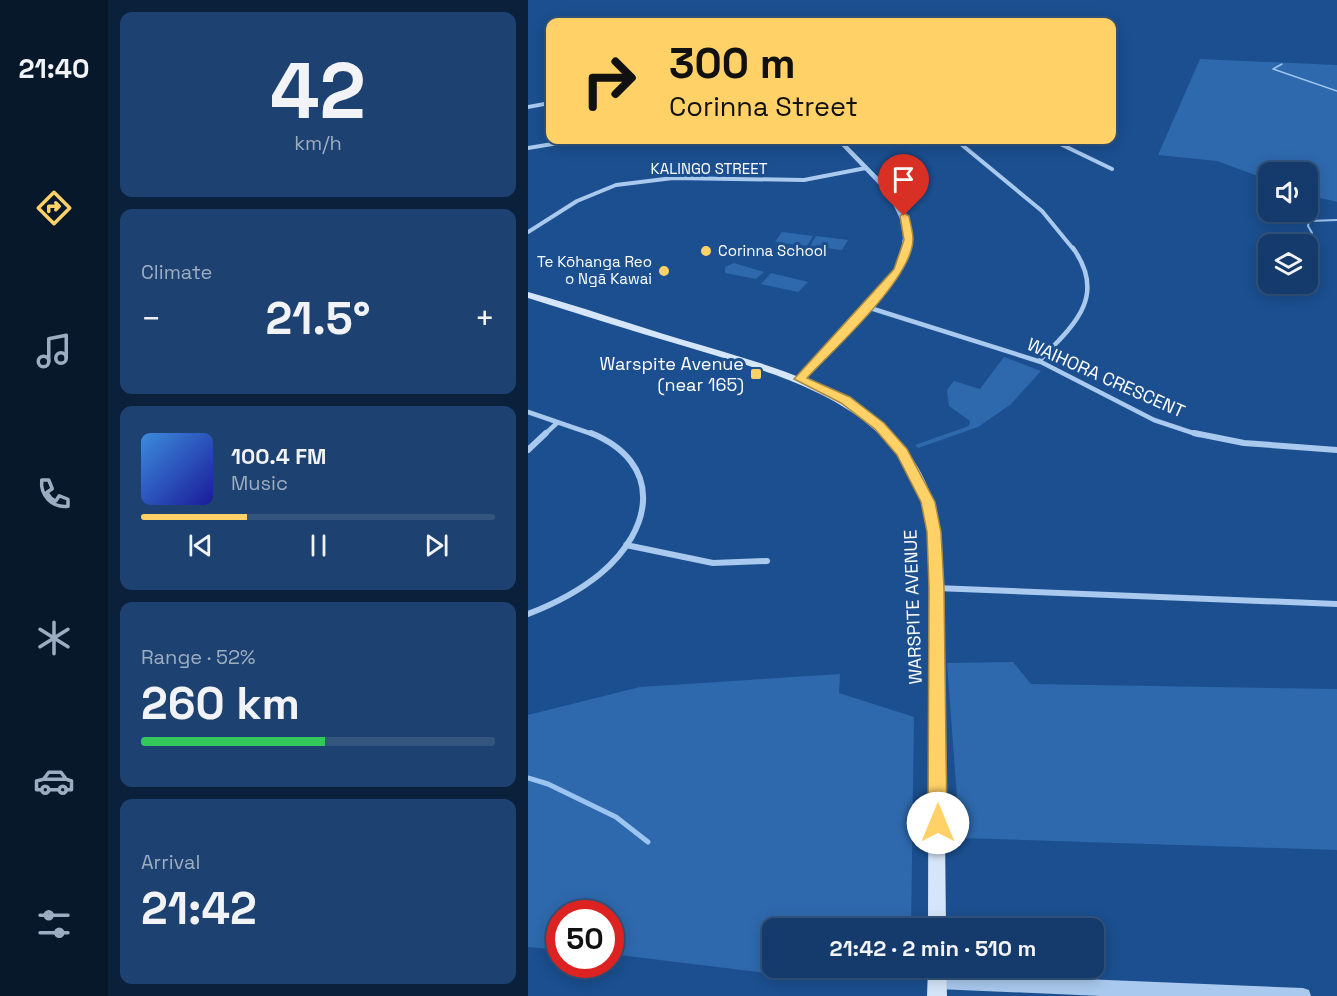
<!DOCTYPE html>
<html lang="en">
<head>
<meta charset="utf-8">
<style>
	:root { --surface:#143b6b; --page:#1d4271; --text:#f1f3f6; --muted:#9dadc1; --line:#33557e; --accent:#ffd166 }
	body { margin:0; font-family:"Space Grotesk",sans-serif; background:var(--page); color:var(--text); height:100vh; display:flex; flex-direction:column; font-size:22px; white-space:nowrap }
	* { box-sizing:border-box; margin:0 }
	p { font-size:20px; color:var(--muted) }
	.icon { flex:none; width:33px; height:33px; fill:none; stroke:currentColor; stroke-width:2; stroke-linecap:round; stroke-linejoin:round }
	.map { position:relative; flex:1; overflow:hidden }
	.drawer { display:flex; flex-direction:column; gap:12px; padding:12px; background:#0b203b; width:420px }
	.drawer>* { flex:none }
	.hud { position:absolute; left:18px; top:18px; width:570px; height:126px; border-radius:12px; box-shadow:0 3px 15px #0003,0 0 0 2px var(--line); background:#ffd166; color:#111; overflow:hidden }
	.tools { position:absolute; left:730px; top:162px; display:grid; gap:12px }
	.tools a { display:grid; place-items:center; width:60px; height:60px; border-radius:12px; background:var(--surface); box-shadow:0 3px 15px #0003,0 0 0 2px var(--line); font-size:30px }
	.speed { position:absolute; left:18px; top:900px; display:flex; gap:12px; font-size:30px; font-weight:700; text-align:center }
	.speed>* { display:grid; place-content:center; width:78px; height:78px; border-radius:50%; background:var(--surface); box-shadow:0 3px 15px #0003,0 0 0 2px var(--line); line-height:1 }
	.speed .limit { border:9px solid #d22; background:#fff; color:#111 }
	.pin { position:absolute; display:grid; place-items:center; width:51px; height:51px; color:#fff; margin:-62px -26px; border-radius:50% 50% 50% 0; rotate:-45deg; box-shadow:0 0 6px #0007 }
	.pin .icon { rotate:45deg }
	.me { position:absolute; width:66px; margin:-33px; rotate:0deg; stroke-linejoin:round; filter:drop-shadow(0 0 4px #0008) }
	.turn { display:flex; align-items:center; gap:21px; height:126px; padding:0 24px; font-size:27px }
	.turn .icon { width:78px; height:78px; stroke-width:2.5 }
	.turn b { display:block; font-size:42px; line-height:51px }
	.big { font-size:45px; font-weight:600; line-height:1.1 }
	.drawer .card { flex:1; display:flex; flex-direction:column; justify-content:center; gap:9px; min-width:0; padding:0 21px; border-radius:12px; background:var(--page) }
	.drawer .dial { align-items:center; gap:0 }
	.dial b { font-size:78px; line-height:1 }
	.song { display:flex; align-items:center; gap:18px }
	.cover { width:72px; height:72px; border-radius:9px; background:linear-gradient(135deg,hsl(210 70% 55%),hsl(240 70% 35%)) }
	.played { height:6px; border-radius:3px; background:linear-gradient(90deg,var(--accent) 30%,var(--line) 30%) }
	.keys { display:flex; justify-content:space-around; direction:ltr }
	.heat { display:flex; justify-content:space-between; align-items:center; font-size:33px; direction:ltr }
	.charge { height:9px; border-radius:4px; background:linear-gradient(90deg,#34c759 52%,var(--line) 0) }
	.trip { position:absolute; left:234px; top:918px; width:342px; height:60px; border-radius:12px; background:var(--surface); box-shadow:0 3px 15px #0003,0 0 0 2px var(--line); font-weight:600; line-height:60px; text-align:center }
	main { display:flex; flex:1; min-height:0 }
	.menu { display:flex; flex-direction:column; width:108px; justify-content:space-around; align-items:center; background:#08182b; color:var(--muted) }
	.menu .icon { width:42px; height:42px }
	.menu .on { color:var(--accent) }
	.menu b { font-size:27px; color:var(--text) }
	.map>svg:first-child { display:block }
	.green { fill:#2e69ad }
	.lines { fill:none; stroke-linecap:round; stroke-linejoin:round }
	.stream-far2 { stroke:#9cc4f0; stroke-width:1.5 }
	.stream-far1 { stroke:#9cc4f0; stroke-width:2 }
	.stream { stroke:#9cc4f0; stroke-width:5 }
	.minor-far2 { stroke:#a9c9ee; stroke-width:4 }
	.minor-far1 { stroke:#a9c9ee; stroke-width:4.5 }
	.minor { stroke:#a9c9ee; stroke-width:6 }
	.tertiary { fill:#a9c9ee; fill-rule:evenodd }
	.secondary { fill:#d6e6fa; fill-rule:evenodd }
	.route { fill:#ffd166; stroke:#a68842; stroke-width:1.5 }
	.poi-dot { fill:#ffd166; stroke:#1b4f8f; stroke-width:2 }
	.labels { text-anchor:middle; stroke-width:6; stroke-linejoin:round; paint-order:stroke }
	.far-street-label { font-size:15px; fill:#fff; stroke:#1b4f8f }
	.far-poi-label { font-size:15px; fill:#fff; stroke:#1b4f8f; text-anchor:start }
	.poi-label { font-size:18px; fill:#fff; stroke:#1b4f8f; text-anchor:end }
	.street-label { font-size:18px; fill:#fff; stroke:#1b4f8f }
</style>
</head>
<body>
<main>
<nav class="menu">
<b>21:40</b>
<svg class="icon on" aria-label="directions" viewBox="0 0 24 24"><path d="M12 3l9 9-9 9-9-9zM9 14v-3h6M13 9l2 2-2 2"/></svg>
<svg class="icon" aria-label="music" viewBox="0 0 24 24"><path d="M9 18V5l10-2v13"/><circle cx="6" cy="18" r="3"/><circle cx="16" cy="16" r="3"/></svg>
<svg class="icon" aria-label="phone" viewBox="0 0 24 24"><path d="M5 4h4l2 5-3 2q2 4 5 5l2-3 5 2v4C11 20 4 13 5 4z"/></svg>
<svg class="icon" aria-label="climate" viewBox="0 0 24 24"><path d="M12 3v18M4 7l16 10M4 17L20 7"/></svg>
<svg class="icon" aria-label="car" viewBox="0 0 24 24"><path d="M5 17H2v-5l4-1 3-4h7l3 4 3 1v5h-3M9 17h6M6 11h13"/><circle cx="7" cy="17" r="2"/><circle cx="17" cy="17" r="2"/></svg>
<svg class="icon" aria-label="filters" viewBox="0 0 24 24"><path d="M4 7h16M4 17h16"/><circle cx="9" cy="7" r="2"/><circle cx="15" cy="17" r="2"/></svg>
</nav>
<section class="drawer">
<div class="card dial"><b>42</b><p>km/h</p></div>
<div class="card"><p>Climate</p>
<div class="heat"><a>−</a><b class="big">21.5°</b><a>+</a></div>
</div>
<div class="card">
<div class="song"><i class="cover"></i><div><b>100.4 FM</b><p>Music</p></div></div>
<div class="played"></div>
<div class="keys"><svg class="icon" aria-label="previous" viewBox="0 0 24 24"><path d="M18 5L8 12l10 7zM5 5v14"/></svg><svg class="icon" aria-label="pause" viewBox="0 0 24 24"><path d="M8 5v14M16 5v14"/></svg><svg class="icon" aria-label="next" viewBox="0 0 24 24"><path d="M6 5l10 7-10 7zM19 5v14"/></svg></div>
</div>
<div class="card"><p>Range · 52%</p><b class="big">260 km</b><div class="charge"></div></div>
<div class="card"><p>Arrival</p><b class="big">21:42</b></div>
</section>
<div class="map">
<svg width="809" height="996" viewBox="0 0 809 996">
	<rect width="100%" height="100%" fill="#1b4f8f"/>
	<!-- green -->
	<path class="green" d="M 672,59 L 809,65 L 809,202 L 780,195 L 780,172 L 741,172 L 741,180 L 689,161 L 630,155 Z
		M 254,232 L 285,236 L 279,246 L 247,242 Z
		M 288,236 L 320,240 L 314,250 L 282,246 Z
		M 206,263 L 236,272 L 228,279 L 197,273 L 197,267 Z
		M 243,273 L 280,282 L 270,292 L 233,284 Z
		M 476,357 L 513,371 L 482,405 L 450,427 L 390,448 L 387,445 L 441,426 L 442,421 L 421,406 L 419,390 L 426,381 L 452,389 Z
		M 485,662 L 503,684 L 809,689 L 809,850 L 432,838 L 419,663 Z
		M 312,674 L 311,693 L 386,717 L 383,928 L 244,928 L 244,968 L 256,968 L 255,975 L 83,954 L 82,914 L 32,914 L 31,950 L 0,947 L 0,715 L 112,687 Z"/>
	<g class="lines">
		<!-- stream-far2 -->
		<path class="stream-far2" d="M 754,64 L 745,69 L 809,91"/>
		<!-- stream-far1 -->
		<path class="stream-far1" d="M 777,244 L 784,233 L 780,226 L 781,221 L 809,220"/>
		<!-- stream -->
		<path class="stream" d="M 0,778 L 20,784 L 88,817 L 120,842"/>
		<!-- minor-far2 -->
		<path class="minor-far2" d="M 428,140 L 514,211 L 546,250
			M 524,140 L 584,169
			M 0,148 L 49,140
			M 0,232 L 49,201 L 88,185 L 145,178 L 276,180 L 338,168"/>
		<!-- minor-far1 -->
		<path class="minor-far1" d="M 339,307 L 513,362 L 626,420 L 671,435
			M 511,361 C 545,326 580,297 545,248
			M 0,412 L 67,435
			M 16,435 L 29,423"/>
		<!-- minor -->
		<path class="minor" d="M 666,433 L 716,443 L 809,450
			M 0,450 L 18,433
			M 98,545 L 185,563 L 239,561
			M 408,588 L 809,604
			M 0,614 C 26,604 50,592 72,574 C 126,529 136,463 63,433"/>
		<!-- tertiary -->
		<path class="tertiary" d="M 22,101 L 22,105 L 0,109 L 0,105 Z
			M 308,140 L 314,140 L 358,185 L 371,202 L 379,219 L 382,237 L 379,256 L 368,280 L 275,381 L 272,382 L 267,379 L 269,377 L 362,277 L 372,256 L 375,237 L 372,219 L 364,202 L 353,187 Z
			M 409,973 L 775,988 L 781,990 L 783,996 L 573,996 L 409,989 L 403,987 L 401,981 L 403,975 Z"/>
		<!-- secondary -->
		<path class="secondary" d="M 0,292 C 51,306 102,324 152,339 C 266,373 401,402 414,545 L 418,928 L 400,928 L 401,545 C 391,409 265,379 156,346 C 104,331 52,314 0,298 Z
			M 400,968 L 418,968 L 419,996 L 399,996 Z"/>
	</g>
	<!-- route -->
	<path class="route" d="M 376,213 L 381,216 C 382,223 385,231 385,239 C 385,278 307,348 279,378 L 322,397 L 356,423 L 379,449 L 407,502 L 413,532 L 416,588 L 419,823 L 416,830 L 410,833 L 403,830 L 400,823 L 401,588 L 399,532 L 393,502 L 369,455 L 347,429 L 313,403 L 266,379 L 366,269 L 376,240 L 372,216 Z"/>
	<!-- markers -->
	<g class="poi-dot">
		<circle cx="178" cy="251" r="6"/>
		<circle cx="136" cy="271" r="6"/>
		<rect x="222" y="368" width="12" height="12" rx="3"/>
	</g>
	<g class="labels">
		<!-- far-street labels -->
		<g class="far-street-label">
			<text x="181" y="174">KALINGO STREET</text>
		</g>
		<!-- far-poi labels -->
		<g class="far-poi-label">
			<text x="190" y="256">Corinna School</text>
			<text x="124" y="267" text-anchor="end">Te Kōhanga Reo<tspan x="124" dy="17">o Ngā Kawai</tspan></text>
		</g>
		<!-- poi labels -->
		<g class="poi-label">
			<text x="216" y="370">Warspite Avenue<tspan x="216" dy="21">(near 165)</tspan></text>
		</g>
		<!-- street labels -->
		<g class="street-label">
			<text transform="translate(578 378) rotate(24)" y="6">WAIHORA CRESCENT</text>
			<text transform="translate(385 607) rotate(-92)" y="6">WARSPITE AVENUE</text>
		</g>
	</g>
</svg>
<div class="tools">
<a><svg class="icon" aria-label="sound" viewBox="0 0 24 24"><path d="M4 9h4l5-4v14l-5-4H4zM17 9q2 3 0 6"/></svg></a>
<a><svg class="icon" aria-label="layers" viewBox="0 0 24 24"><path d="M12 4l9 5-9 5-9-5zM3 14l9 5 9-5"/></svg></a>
</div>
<div class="speed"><div class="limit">50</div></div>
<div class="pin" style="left:376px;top:216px;background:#d93025"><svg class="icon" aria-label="arrive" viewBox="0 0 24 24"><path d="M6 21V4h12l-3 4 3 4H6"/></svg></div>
<svg class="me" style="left:410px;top:823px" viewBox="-20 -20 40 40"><circle r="19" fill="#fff"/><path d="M0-13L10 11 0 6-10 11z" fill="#ffd166"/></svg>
<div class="trip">21:42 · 2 min · 510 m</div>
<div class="hud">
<div class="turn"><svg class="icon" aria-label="right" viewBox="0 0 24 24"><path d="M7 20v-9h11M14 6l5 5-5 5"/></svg><div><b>300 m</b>Corinna Street</div></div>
</div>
</div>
</main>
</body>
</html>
